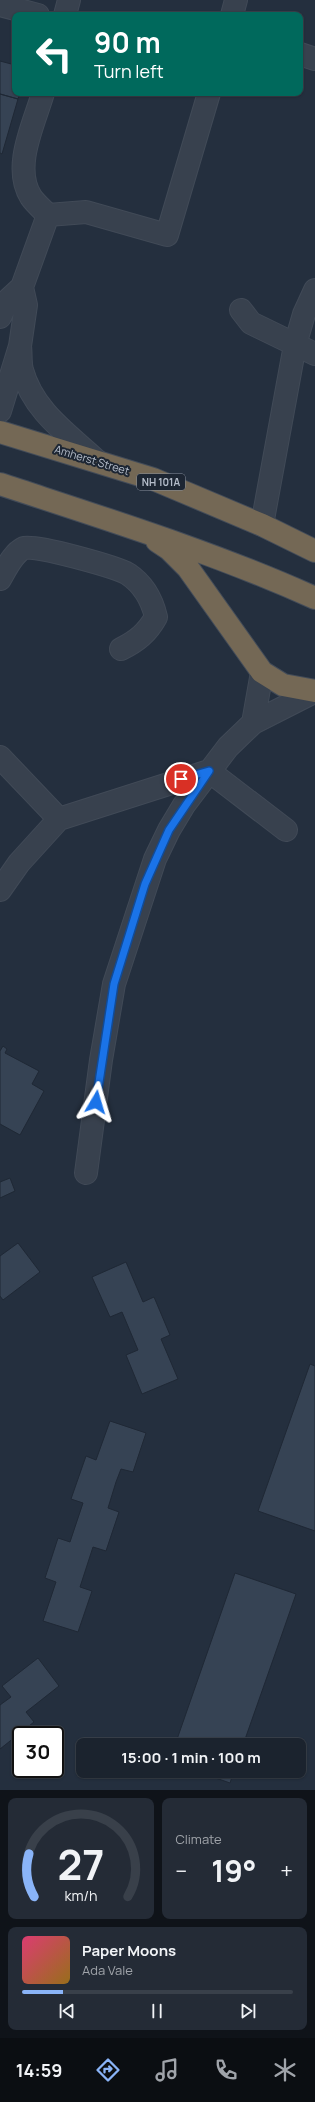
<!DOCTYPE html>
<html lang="en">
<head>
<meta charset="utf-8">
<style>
	:root { --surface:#1b232e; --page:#242b36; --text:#f1f3f6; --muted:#a0a4aa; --line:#39404a; --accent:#8ab4f8 }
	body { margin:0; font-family:Manrope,sans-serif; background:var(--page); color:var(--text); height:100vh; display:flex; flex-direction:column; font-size:15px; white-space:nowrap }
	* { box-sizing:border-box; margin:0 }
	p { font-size:13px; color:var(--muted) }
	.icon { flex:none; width:22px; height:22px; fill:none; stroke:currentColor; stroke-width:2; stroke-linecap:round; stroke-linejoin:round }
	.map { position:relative; height:1790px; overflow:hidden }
	.side { display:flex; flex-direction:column; gap:8px; padding:8px; background:#0f1319; flex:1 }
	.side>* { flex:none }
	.hud { position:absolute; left:12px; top:12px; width:291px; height:84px; border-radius:8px; box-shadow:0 1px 3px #0004,0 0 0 1px var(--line); background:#00695c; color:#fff; overflow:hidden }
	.speed { position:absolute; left:12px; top:1726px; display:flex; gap:8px; font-size:20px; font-weight:700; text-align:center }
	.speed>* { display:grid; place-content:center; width:52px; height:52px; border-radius:50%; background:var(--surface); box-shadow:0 1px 3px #0004,0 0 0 1px var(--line); line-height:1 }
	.speed .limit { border:2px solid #111; border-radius:6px; background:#fff; color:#111 }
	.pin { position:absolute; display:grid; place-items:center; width:34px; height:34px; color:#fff; margin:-17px; border:2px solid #fff; border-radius:50%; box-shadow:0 1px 4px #0007 }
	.me { position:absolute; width:44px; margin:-22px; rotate:7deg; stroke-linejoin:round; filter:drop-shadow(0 0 3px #0008) }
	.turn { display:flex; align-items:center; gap:14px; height:84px; padding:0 16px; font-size:18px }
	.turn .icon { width:52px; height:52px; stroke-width:2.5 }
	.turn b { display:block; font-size:28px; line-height:34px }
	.big { font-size:30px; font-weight:700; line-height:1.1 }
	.side .widget { flex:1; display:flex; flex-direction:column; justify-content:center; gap:6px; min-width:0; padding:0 14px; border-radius:8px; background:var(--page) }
	.side .dial { align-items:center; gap:0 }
	.dial svg { height:104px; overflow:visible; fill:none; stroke:var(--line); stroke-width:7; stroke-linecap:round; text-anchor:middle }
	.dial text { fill:var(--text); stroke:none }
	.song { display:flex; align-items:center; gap:12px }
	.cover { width:48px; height:48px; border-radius:6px; background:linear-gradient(135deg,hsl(340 70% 55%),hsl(40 70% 35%)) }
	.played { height:4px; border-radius:2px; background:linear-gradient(90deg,var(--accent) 15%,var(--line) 15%) }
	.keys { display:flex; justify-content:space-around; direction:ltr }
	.heat { display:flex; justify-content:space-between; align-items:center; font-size:22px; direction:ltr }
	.side .tiles { flex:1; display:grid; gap:8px; grid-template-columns:1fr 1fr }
	.widget:last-child { grid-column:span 2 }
	.trip { position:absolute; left:76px; top:1738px; width:230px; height:40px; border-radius:8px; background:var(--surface); box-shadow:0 1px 3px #0004,0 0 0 1px var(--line); font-weight:700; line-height:40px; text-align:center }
	.tab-bar { display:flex; height:64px; justify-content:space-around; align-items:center; background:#0b0e12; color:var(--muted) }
	.tab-bar .icon { width:28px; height:28px }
	.tab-bar .on { color:var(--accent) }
	.tab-bar b { font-size:18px; color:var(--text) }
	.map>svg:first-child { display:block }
	.building { fill:#364354; stroke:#1f2835 }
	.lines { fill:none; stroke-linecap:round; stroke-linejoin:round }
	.minor-casing { stroke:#414a57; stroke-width:24 }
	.highway-casing { stroke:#434c59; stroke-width:24 }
	.minor { stroke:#38414e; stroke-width:22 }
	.highway { stroke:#746855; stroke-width:22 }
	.route-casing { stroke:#114b97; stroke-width:10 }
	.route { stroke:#1a73e8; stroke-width:7 }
	.labels { text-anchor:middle; stroke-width:4; stroke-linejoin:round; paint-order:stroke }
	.shield { fill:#1d2633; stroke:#878f9c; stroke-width:1 }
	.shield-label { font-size:10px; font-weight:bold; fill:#b4bcc9 }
	.street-label { font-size:11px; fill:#b4bcc9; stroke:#1d2633 }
</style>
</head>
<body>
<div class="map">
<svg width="315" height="1790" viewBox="0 0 315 1790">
	<rect width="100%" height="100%" fill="#242f3e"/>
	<!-- building -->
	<path class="building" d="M 0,61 L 15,65 L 15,93 L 20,93 L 18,99 L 0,94 Z
		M 0,94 L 18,99 L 2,154 L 0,153 Z
		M 3,1046 L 7,1049 L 5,1053 L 39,1071 L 32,1084 L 44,1091 L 20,1135 L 0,1124 L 0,1051 Z
		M 10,1178 L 15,1191 L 0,1198 L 0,1182 Z
		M 18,1243 L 40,1272 L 3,1300 L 0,1296 L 0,1256 Z
		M 126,1262 L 143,1302 L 154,1297 L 170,1335 L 161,1339 L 178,1379 L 142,1394 L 126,1355 L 138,1350 L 122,1312 L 110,1317 L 92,1277 Z
		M 310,1364 L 315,1366 L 315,1531 L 258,1511 Z
		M 110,1421 L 146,1433 L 133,1472 L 121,1469 L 116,1482 L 108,1508 L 119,1512 L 106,1551 L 93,1547 L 80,1587 L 92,1591 L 78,1632 L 43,1621 L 56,1582 L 45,1578 L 58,1538 L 70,1542 L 83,1503 L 71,1499 L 86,1456 L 96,1460 Z
		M 235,1573 L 296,1594 L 274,1657 L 243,1745 L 175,1745 Z
		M 38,1658 L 59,1686 L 26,1712 L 34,1722 L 0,1749 L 0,1705 L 11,1697 L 2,1686 Z
		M 196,1771 L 234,1771 L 230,1783 Z"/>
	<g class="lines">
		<defs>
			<path id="minor" d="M 0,5 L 38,15
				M 65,15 L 69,0
				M 232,15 L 236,0
				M 300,54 L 315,59
				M 43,93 C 34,124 12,167 31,197 C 35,203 42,209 48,215
				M 48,215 L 86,212 L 167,235 L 209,93
				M 241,310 L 251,323 L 315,354
				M 0,317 L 8,300 L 22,287 L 48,215
				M 20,346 C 21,353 20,363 22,370 C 33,411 68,434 97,461
				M 0,411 L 20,346 L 26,305 L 22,287
				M 262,525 L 295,345 L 304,314 L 315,290
				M 0,579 C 6,569 13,553 24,548 C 34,544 116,567 128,574 C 143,584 152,600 156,617 C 147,633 137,641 121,649
				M 253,723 L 262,672
				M 0,757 L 59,819 L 209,771 L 286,830
				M 0,890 L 19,863 L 59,819
				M 86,1173 L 101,1060 L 114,984 L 155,859 L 169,830 L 184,805 L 228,747 L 253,723 L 314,692"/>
			<path id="highway" d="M 0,432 L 153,479 L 262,525 L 315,551
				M 0,484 C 106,519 213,552 315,598
				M 157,541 L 169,549 L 188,568 L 262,672 L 283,685 L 315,691"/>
		</defs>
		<!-- minor casing -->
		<use href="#minor" class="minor-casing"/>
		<!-- highway casing -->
		<use href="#highway" class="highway-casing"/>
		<!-- minor -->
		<use href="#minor" class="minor"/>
		<!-- highway -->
		<use href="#highway" class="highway"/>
	</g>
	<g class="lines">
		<defs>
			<path id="route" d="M 96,1102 L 114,984 L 145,884 L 169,830 L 209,771 L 181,779"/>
		</defs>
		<!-- route casing -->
		<use href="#route" class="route-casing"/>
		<!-- route -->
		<use href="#route" class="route"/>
	</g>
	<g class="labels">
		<!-- shield labels -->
		<rect class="shield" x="137" y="474" width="48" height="16" rx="3"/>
		<g class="shield-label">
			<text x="161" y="486">NH 101A</text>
		</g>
		<!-- street labels -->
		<g class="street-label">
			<text transform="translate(92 460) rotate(17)" y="4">Amherst Street</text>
		</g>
	</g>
</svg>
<div class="speed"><div class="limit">30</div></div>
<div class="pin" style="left:181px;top:779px;background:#d93025"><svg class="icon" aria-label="arrive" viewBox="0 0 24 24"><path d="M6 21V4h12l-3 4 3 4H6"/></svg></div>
<svg class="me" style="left:96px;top:1102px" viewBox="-20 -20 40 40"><path d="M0-17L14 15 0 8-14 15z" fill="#1a73e8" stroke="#fff" stroke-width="4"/></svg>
<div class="trip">15:00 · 1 min · 100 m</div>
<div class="hud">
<div class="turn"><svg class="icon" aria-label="left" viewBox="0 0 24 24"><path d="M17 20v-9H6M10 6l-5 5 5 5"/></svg><div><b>90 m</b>Turn left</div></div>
</div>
</div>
<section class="side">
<div class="tiles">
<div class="widget dial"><svg viewBox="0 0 100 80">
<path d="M14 69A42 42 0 1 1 86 69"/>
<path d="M14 69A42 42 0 0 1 10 36" stroke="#8ab4f8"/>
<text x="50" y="56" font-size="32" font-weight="700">27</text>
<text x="50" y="72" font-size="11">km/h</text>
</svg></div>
<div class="widget"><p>Climate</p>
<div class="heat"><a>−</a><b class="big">19°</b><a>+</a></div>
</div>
<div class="widget">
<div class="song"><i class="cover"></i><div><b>Paper Moons</b><p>Ada Vale</p></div></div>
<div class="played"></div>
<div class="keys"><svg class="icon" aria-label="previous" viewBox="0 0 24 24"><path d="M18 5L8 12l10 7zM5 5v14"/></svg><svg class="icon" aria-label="pause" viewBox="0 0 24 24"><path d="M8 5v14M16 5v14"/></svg><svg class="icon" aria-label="next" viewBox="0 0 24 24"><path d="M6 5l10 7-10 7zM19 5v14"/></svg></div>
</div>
</div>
</section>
<nav class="tab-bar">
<b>14:59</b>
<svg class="icon on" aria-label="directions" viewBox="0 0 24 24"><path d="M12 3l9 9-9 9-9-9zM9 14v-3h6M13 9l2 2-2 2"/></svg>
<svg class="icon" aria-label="music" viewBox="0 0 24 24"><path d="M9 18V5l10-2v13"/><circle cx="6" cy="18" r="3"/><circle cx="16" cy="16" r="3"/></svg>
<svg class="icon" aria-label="phone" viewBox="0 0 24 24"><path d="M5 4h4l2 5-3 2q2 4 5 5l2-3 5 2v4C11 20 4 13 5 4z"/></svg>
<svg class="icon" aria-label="climate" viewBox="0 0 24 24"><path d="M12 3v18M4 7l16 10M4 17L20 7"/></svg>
</nav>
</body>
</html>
